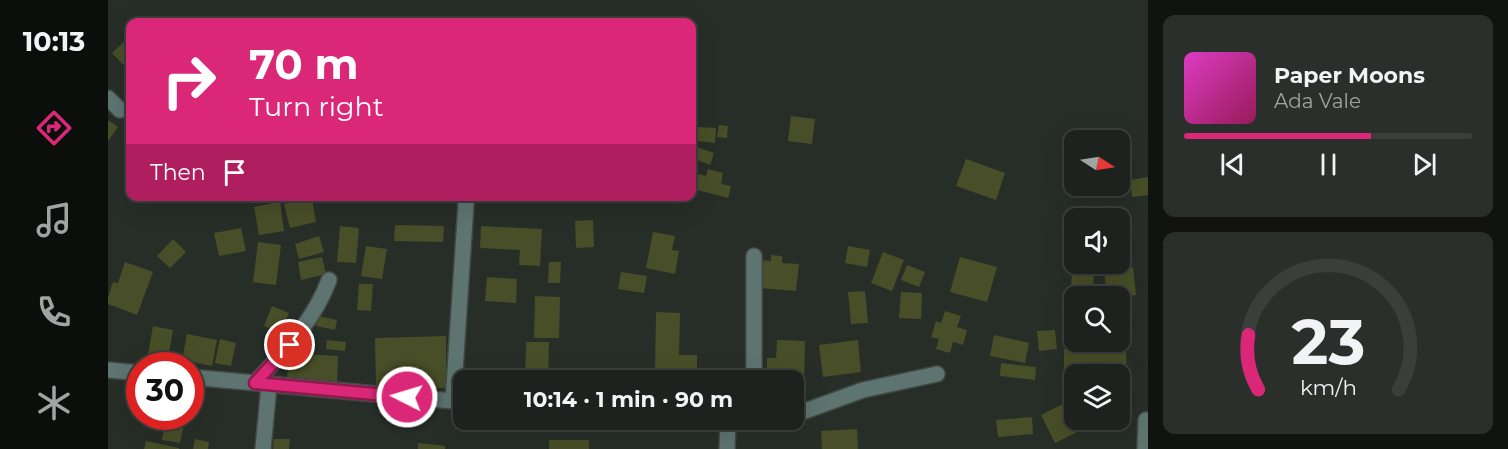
<!DOCTYPE html>
<html lang="en">
<head>
<meta charset="utf-8">
<style>
	:root { --surface:#1d221e; --page:#2a2f2b; --text:#f1f3f6; --muted:#a0a4a4; --line:#3b3f3c; --accent:#db2777 }
	body { margin:0; font-family:Montserrat,sans-serif; background:var(--page); color:var(--text); height:100vh; display:flex; flex-direction:column; font-size:22px; white-space:nowrap }
	* { box-sizing:border-box; margin:0 }
	p { font-size:20px; color:var(--muted) }
	.icon { flex:none; width:33px; height:33px; fill:none; stroke:currentColor; stroke-width:2; stroke-linecap:round; stroke-linejoin:round }
	.map { position:relative; flex:1; overflow:hidden }
	.panel { display:flex; flex-direction:column; gap:15px; padding:15px; background:#101310; width:360px }
	.panel>* { flex:none }
	.top-card { position:absolute; left:18px; top:18px; width:570px; height:183px; border-radius:12px; box-shadow:0 6px 24px #0002,0 0 0 2px var(--line); background:#db2777; color:#fff; overflow:hidden }
	.needle { width:39px; rotate:102deg }
	.tools { position:absolute; left:956px; top:130px; display:grid; gap:12px }
	.tools a { display:grid; place-items:center; width:66px; height:66px; border-radius:12px; background:var(--surface); box-shadow:0 6px 24px #0002,0 0 0 2px var(--line); font-size:30px }
	.speed { position:absolute; left:18px; top:352px; display:flex; gap:12px; font-size:30px; font-weight:700; text-align:center }
	.speed>* { display:grid; place-content:center; width:78px; height:78px; border-radius:50%; background:var(--surface); box-shadow:0 6px 24px #0002,0 0 0 2px var(--line); line-height:1 }
	.speed .limit { border:9px solid #d22; background:#fff; color:#111 }
	.pin { position:absolute; display:grid; place-items:center; width:51px; height:51px; color:#fff; margin:-26px; border:3px solid #fff; border-radius:50%; box-shadow:0 2px 6px #0007 }
	.me { position:absolute; width:66px; margin:-33px; rotate:275deg; stroke-linejoin:round; filter:drop-shadow(0 0 4px #0008) }
	.turn { display:flex; align-items:center; gap:21px; height:126px; padding:0 24px; font-size:27px }
	.turn .icon { width:78px; height:78px; stroke-width:2.5 }
	.turn b { display:block; font-size:42px; line-height:51px }
	.then { display:flex; align-items:center; height:57px; padding:0 24px; background:#0003; gap:12px; font-size:22px }
	.panel .card { flex:1; display:flex; flex-direction:column; justify-content:center; gap:9px; min-width:0; padding:0 21px; border-radius:12px; background:var(--page) }
	.panel .dial { align-items:center; gap:0 }
	.dial svg { height:156px; overflow:visible; fill:none; stroke:var(--line); stroke-width:7; stroke-linecap:round; text-anchor:middle }
	.dial text { fill:var(--text); stroke:none }
	.song { display:flex; align-items:center; gap:18px }
	.cover { width:72px; height:72px; border-radius:9px; background:linear-gradient(135deg,hsl(310 70% 55%),hsl(330 70% 35%)) }
	.played { height:6px; border-radius:3px; background:linear-gradient(90deg,var(--accent) 65%,var(--line) 65%) }
	.keys { display:flex; justify-content:space-around; direction:ltr }
	.trip { position:absolute; left:345px; top:370px; width:351px; height:60px; border-radius:12px; background:var(--surface); box-shadow:0 6px 24px #0002,0 0 0 2px var(--line); font-weight:700; line-height:60px; text-align:center }
	main { display:flex; flex:1; min-height:0 }
	.dock { display:flex; flex-direction:column; width:108px; justify-content:space-around; align-items:center; background:#0c0e0c; color:var(--muted) }
	.dock .icon { width:42px; height:42px }
	.dock .active { color:var(--accent) }
	.dock b { font-size:27px; color:var(--text) }
	.map>svg:first-child { display:block }
	.building { fill:#484e27 }
	.lines { fill:none; stroke-linecap:round; stroke-linejoin:round }
	.street-casing { stroke:#424943; stroke-width:18 }
	.street { stroke:#5e7471; stroke-width:15 }
	.route-casing { stroke:#8e194d; stroke-width:15 }
	.route { stroke:#db2777; stroke-width:10 }
</style>
</head>
<body>
<main>
<nav class="dock">
<b>10:13</b>
<svg class="icon active" aria-label="directions" viewBox="0 0 24 24"><path d="M12 3l9 9-9 9-9-9zM9 14v-3h6M13 9l2 2-2 2"/></svg>
<svg class="icon" aria-label="music" viewBox="0 0 24 24"><path d="M9 18V5l10-2v13"/><circle cx="6" cy="18" r="3"/><circle cx="16" cy="16" r="3"/></svg>
<svg class="icon" aria-label="phone" viewBox="0 0 24 24"><path d="M5 4h4l2 5-3 2q2 4 5 5l2-3 5 2v4C11 20 4 13 5 4z"/></svg>
<svg class="icon" aria-label="climate" viewBox="0 0 24 24"><path d="M12 3v18M4 7l16 10M4 17L20 7"/></svg>
</nav>
<div class="map">
<svg width="1040" height="449" viewBox="0 0 1040 449">
	<rect width="100%" height="100%" fill="#272e28"/>
	<!-- building -->
	<path class="building" d="M 19,39 L 22,42 L 22,69 L 21,71 L 4,53 Z
		M 683,116 L 707,119 L 704,144 L 680,141 Z
		M 0,120 L 10,127 L 0,141 Z
		M 611,125 L 620,126 L 619,138 L 609,137 Z
		M 589,127 L 608,128 L 607,143 L 588,141 Z
		M 586,146 L 606,153 L 602,165 L 584,158 Z
		M 858,159 L 897,173 L 888,200 L 848,186 Z
		M 600,169 L 615,173 L 613,184 L 623,186 L 620,198 L 586,189 L 590,174 L 598,176 Z
		M 1040,177 L 1040,195 L 1024,197 L 1022,180 Z
		M 204,198 L 208,222 L 182,228 L 176,204 Z
		M 172,202 L 176,231 L 151,235 L 146,207 Z
		M 485,220 L 486,247 L 468,248 L 467,221 Z
		M 287,225 L 336,226 L 335,242 L 286,241 Z
		M 232,226 L 251,228 L 248,263 L 229,262 Z
		M 373,226 L 434,229 L 432,266 L 411,265 L 412,250 L 372,248 Z
		M 133,228 L 138,251 L 111,256 L 106,233 Z
		M 545,232 L 567,236 L 564,250 L 571,251 L 567,274 L 538,268 Z
		M 211,236 L 216,252 L 191,259 L 187,244 Z
		M 65,239 L 78,252 L 62,268 L 49,256 Z
		M 150,242 L 173,245 L 168,285 L 145,282 Z
		M 258,246 L 279,249 L 274,279 L 253,276 Z
		M 740,246 L 762,250 L 759,267 L 737,263 Z
		M 775,252 L 796,260 L 784,291 L 763,283 Z
		M 663,255 L 674,256 L 674,263 L 691,264 L 688,291 L 650,288 L 653,260 L 663,261 Z
		M 214,257 L 218,274 L 193,280 L 190,262 Z
		M 852,257 L 889,267 L 879,302 L 842,292 Z
		M 17,262 L 45,272 L 29,315 L 0,304 L 0,297 L 5,282 L 10,283 Z
		M 441,262 L 453,262 L 452,283 L 440,283 Z
		M 799,265 L 817,272 L 811,287 L 793,280 Z
		M 964,266 L 986,267 L 985,291 L 963,290 Z
		M 1025,267 L 1028,295 L 1011,297 L 999,297 L 996,271 Z
		M 513,272 L 539,276 L 536,293 L 510,289 Z
		M 379,277 L 409,279 L 408,303 L 377,301 Z
		M 251,284 L 265,284 L 263,311 L 249,310 Z
		M 757,291 L 760,323 L 743,324 L 740,292 Z
		M 793,292 L 814,293 L 813,319 L 791,318 Z
		M 427,296 L 452,297 L 451,338 L 426,338 Z
		M 1023,301 L 1024,321 L 1011,322 L 1011,302 Z
		M 164,306 L 181,313 L 173,333 L 156,326 Z
		M 837,311 L 853,316 L 849,327 L 859,330 L 855,345 L 845,342 L 842,353 L 828,349 L 831,339 L 823,337 L 828,321 L 833,323 Z
		M 548,312 L 572,313 L 571,355 L 589,355 L 589,371 L 571,370 L 571,373 L 547,373 Z
		M 210,316 L 229,320 L 227,330 L 208,326 Z
		M 45,326 L 65,330 L 59,364 L 39,360 Z
		M 947,330 L 949,349 L 931,351 L 929,331 Z
		M 79,334 L 109,340 L 104,366 L 74,360 Z
		M 886,335 L 921,343 L 917,363 L 882,356 Z
		M 338,336 L 338,388 L 268,390 L 267,338 Z
		M 112,339 L 128,343 L 123,366 L 107,363 Z
		M 219,340 L 238,342 L 237,351 L 218,349 Z
		M 669,340 L 697,341 L 696,385 L 686,384 L 686,381 L 659,380 L 659,358 L 668,358 Z
		M 750,340 L 753,372 L 715,377 L 711,345 Z
		M 418,342 L 441,342 L 440,381 L 417,381 Z
		M 1018,347 L 1019,380 L 1011,380 L 1011,375 L 966,375 L 966,382 L 956,382 L 956,349 Z
		M 181,353 L 230,356 L 229,383 L 179,380 Z
		M 893,363 L 928,367 L 927,380 L 892,376 Z
		M 955,404 L 969,432 L 947,443 L 933,415 Z
		M 58,417 L 77,420 L 72,443 L 54,440 Z
		M 924,417 L 925,434 L 890,437 L 888,420 Z
		M 749,429 L 750,449 L 714,449 L 713,431 Z
		M 87,439 L 101,442 L 100,449 L 85,449 Z
		M 166,439 L 182,439 L 181,449 L 165,449 Z
		M 441,440 L 481,440 L 481,449 L 441,449 Z
		M 38,441 L 71,448 L 71,449 L 36,449 Z
		M 310,443 L 337,446 L 337,449 L 310,449 Z"/>
	<g class="lines">
		<defs>
			<path id="street" d="M 0,98 L 12,110
				M 0,370 L 32,373
				M 82,377 L 356,402
				M 646,381 L 646,256
				M 147,383 C 176,351 206,321 221,280
				M 345,401 L 358,204
				M 686,415 L 755,390 L 829,374
				M 155,449 L 161,385
				M 619,449 L 620,420
				M 1037,449 L 1038,420"/>
		</defs>
		<!-- street casing -->
		<use href="#street" class="street-casing"/>
		<!-- street -->
		<use href="#street" class="street"/>
	</g>
	<g class="lines">
		<defs>
			<path id="route" d="M 182,345 L 147,383 L 299,397"/>
		</defs>
		<!-- route casing -->
		<use href="#route" class="route-casing"/>
		<!-- route -->
		<use href="#route" class="route"/>
	</g>
</svg>
<div class="tools">
<a><svg class="needle" viewBox="-14 -14 28 28"><path d="M0-13l5 13h-10z" fill="#e53935"/><path d="M0 13l5-13h-10z" fill="#a0a4a4"/></svg></a>
<a><svg class="icon" aria-label="sound" viewBox="0 0 24 24"><path d="M4 9h4l5-4v14l-5-4H4zM17 9q2 3 0 6"/></svg></a>
<a><svg class="icon" aria-label="search" viewBox="0 0 24 24"><circle cx="10" cy="10" r="6"/><path d="M15 15l6 6"/></svg></a>
<a><svg class="icon" aria-label="layers" viewBox="0 0 24 24"><path d="M12 4l9 5-9 5-9-5zM3 14l9 5 9-5"/></svg></a>
</div>
<div class="speed"><div class="limit">30</div></div>
<div class="pin" style="left:182px;top:345px;background:#d93025"><svg class="icon" aria-label="arrive" viewBox="0 0 24 24"><path d="M6 21V4h12l-3 4 3 4H6"/></svg></div>
<svg class="me" style="left:299px;top:397px" viewBox="-20 -20 40 40"><circle r="17" fill="#db2777" stroke="#fff" stroke-width="3"/><path d="M0-11L8 9 0 5-8 9z" fill="#fff"/></svg>
<div class="trip">10:14 · 1 min · 90 m</div>
<div class="top-card">
<div class="turn"><svg class="icon" aria-label="right" viewBox="0 0 24 24"><path d="M7 20v-9h11M14 6l5 5-5 5"/></svg><div><b>70 m</b>Turn right</div></div>
<div class="then">Then<svg class="icon" aria-label="arrive" viewBox="0 0 24 24"><path d="M6 21V4h12l-3 4 3 4H6"/></svg></div>
</div>
</div>
<section class="panel">
<div class="card">
<div class="song"><i class="cover"></i><div><b>Paper Moons</b><p>Ada Vale</p></div></div>
<div class="played"></div>
<div class="keys"><svg class="icon" aria-label="previous" viewBox="0 0 24 24"><path d="M18 5L8 12l10 7zM5 5v14"/></svg><svg class="icon" aria-label="pause" viewBox="0 0 24 24"><path d="M8 5v14M16 5v14"/></svg><svg class="icon" aria-label="next" viewBox="0 0 24 24"><path d="M6 5l10 7-10 7zM19 5v14"/></svg></div>
</div>
<div class="card dial"><svg viewBox="0 0 100 80">
<path d="M14 69A42 42 0 1 1 86 69"/>
<path d="M14 69A42 42 0 0 1 9 41" stroke="#db2777"/>
<text x="50" y="56" font-size="32" font-weight="700">23</text>
<text x="50" y="72" font-size="11">km/h</text>
</svg></div>
</section>
</main>
</body>
</html>
